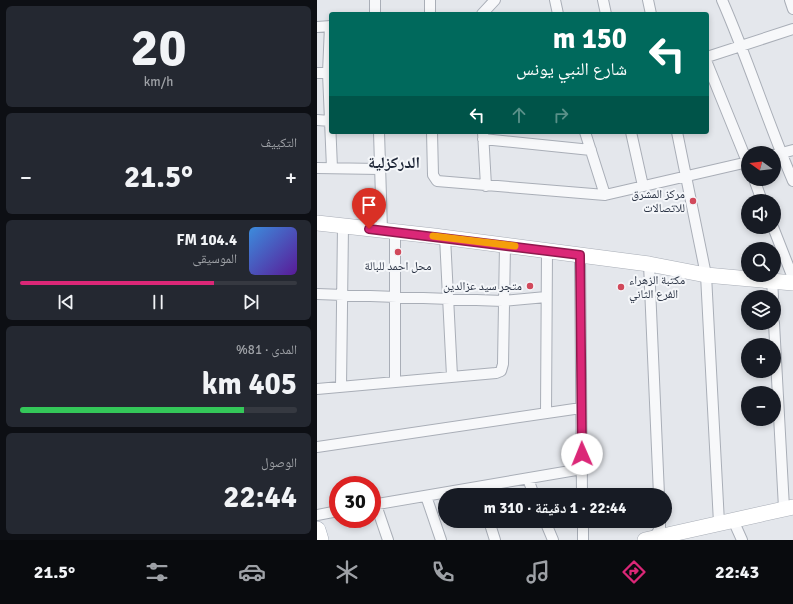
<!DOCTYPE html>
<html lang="ar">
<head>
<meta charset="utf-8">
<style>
	:root { --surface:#171b24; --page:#242831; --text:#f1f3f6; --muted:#9ea1a6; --line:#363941; --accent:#db2777 }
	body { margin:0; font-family:Signika,"Noto Naskh Arabic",sans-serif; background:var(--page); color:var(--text); direction:rtl; height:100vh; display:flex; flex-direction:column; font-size:15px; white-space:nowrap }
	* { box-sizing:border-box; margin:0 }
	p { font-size:13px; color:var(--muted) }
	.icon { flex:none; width:22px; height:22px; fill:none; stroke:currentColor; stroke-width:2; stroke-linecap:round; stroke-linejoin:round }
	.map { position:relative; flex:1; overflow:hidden; direction:ltr }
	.details { display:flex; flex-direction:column; gap:6px; padding:6px; background:#0d0f14; width:317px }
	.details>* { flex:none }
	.guide { position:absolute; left:12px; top:12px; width:380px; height:122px; border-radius:4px; box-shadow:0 2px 6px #0003; direction:rtl; background:#00695c; color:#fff; overflow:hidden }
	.needle { width:26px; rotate:285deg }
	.controls { position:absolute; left:424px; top:146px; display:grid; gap:8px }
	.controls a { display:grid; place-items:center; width:40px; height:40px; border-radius:50%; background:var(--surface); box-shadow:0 2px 6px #0003; font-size:20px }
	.speed { position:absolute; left:12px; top:476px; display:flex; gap:8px; font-size:20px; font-weight:700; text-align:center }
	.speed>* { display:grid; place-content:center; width:52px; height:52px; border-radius:50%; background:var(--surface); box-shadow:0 2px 6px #0003; line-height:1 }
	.speed .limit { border:6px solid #d22; background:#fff; color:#111 }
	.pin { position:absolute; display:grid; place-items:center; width:34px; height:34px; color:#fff; margin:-41px -17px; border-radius:50% 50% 50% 0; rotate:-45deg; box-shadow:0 0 4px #0007 }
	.pin .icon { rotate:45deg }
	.me { position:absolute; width:44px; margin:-22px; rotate:359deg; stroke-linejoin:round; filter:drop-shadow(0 0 3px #0008) }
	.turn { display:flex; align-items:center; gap:14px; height:84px; padding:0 16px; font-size:18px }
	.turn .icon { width:52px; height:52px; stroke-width:2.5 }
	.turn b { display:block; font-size:28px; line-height:34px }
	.lanes { display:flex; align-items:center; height:38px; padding:0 16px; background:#0003; justify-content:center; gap:20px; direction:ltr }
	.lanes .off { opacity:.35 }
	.big { font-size:30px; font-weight:700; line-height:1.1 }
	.details .card { flex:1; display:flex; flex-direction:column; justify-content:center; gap:6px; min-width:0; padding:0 14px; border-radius:6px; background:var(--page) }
	.details .dial { align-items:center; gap:0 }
	.dial b { font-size:52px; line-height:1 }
	.song { display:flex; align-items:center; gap:12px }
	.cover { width:48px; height:48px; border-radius:6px; background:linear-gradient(135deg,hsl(210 70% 55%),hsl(270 70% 35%)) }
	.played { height:4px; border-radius:2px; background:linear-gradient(90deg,var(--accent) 70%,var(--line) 70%) }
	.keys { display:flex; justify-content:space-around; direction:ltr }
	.heat { display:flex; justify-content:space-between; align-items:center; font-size:22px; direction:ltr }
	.charge { height:6px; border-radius:3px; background:linear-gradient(90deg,#34c759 81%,var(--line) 0) }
	.trip { position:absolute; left:121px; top:488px; width:234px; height:40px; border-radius:20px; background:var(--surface); box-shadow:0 2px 6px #0003; font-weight:700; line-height:40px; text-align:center; direction:rtl }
	.dock { display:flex; height:64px; justify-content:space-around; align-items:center; background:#090b0e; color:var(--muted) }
	.dock .icon { width:28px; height:28px }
	.dock .selected { color:var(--accent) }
	.dock b { font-size:18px; color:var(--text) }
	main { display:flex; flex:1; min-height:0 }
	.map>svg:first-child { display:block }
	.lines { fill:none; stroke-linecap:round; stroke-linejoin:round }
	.street-casing { stroke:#a9aeb7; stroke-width:12 }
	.secondary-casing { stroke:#a9aeb7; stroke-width:16 }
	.primary-casing { stroke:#a3abb8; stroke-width:18 }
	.street { stroke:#f7f8fa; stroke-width:10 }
	.secondary { stroke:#fff; stroke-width:15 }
	.primary { stroke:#fff; stroke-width:17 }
	.route-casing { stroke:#8e194d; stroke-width:10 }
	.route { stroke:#db2777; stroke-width:7 }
	.slow { stroke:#f59e0b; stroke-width:7 }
	.poi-dot { fill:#d1495b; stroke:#f4f6f9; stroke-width:1.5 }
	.labels { text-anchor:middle; stroke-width:4; stroke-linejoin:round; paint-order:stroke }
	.poi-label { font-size:12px; fill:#2b3445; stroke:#f4f6f9; text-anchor:end }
	.district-label { font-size:16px; font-weight:bold; fill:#1d2536; stroke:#f4f6f9 }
</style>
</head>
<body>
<main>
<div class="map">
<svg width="476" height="540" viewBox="0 0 476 540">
	<rect width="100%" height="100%" fill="#e4e7ec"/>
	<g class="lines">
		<defs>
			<path id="street" d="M 58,0 L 58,14
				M 113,0 L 113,14
				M 238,0 L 241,14
				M 286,0 L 289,14
				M 331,0 L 334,14
				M 405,0 C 431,59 450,121 476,181
				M 473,0 L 476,9
				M 165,14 L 178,0
				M 13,26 L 11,73 L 15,168
				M 0,27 L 14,26
				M 390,57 L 476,29
				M 390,63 L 431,164
				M 0,73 L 11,73
				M 0,120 L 13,121
				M 62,132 L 65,230
				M 115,132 L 116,175 L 120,181 L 288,195 L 431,162
				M 166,132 L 169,186
				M 268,132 L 288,195
				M 314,132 L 326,186
				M 360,132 L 389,275 L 402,523
				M 166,139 L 274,150
				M 457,155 L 476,150
				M 0,168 L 63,169
				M 437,179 L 445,201
				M 456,227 L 476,278
				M 78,232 L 78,382
				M 128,237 L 135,376
				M 263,255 L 265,495
				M 332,264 L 342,495
				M 455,280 L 456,297
				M 0,294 L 186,301 L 229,297
				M 457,323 L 467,508
				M 24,387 L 26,226
				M 0,389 L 179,373 L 184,371 L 186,364 L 188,245
				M 229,413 L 230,251
				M 0,447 L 264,408
				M 211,479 L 217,495
				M 109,496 L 124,540
				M 55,505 L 265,469
				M 59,505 L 71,540
				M 0,515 L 21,511
				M 416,520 L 425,540
				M 172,521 L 178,540
				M 228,521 L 236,540
				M 266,521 L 266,540
				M 337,538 L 343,528 L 343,521"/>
			<path id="secondary" d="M 0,223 L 117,236 L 332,264 L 389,275 L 476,283
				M 328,540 L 476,507"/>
			<path id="primary" d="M 0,530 L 3,540"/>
		</defs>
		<!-- street casing -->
		<use href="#street" class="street-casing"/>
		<!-- secondary casing -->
		<use href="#secondary" class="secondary-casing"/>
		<!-- primary casing -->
		<use href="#primary" class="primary-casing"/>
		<!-- street -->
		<use href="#street" class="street"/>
		<!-- secondary -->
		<use href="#secondary" class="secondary"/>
		<!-- primary -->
		<use href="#primary" class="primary"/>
	</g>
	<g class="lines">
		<defs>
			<path id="route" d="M 52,229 L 263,255 L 265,454"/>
		</defs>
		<!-- route casing -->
		<use href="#route" class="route-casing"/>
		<!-- route -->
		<use href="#route" class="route"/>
		<!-- slow -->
		<path class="slow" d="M 116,236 L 198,246"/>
	</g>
	<!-- markers -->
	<g class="poi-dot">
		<circle cx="376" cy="201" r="4"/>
		<circle cx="81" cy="252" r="4"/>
		<circle cx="213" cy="286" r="4"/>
		<circle cx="304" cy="287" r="4"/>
	</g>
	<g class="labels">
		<!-- poi labels -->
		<g class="poi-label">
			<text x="368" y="198">مركز المشرق<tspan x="368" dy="14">للاتصالات</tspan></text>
			<text x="81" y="270" text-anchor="middle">محل احمد للبالة</text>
			<text x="312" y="284" text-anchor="start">مكتبة الزهراء<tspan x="312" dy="14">الفرع الثاني</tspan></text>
			<text x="205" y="290">متجر سيد عزالدين</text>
		</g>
		<!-- district labels -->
		<g class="district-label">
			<text x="77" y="168">الدركزلية</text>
		</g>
	</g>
</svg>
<div class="controls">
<a><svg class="needle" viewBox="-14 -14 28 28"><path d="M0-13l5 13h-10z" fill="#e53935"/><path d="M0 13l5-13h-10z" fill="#9ea1a6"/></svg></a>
<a><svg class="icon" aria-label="sound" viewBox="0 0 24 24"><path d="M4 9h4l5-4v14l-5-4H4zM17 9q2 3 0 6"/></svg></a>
<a><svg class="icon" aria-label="search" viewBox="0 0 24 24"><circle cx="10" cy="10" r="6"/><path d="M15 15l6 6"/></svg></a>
<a><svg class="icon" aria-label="layers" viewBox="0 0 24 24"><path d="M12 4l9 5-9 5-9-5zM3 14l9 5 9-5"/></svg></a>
<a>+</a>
<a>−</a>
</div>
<div class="speed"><div class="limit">30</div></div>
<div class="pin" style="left:52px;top:229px;background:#d93025"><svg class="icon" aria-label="arrive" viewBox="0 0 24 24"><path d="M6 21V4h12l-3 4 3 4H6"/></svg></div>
<svg class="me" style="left:265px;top:454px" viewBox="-20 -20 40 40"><circle r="19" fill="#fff"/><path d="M0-13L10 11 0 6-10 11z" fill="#db2777"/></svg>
<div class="trip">22:44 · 1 دقيقة · 310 m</div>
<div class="guide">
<div class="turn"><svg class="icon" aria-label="left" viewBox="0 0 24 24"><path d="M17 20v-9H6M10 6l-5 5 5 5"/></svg><div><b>150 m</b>شارع النبي يونس</div></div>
<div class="lanes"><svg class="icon" aria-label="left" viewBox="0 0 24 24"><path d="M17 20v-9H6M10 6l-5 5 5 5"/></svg><svg class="icon off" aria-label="ahead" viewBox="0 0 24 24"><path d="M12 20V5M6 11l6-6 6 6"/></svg><svg class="icon off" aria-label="right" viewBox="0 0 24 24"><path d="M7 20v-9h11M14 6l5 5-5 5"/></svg></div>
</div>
</div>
<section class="details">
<div class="card dial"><b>20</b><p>km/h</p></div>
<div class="card"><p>التكييف</p>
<div class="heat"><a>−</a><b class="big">21.5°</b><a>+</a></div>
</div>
<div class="card">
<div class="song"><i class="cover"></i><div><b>104.4 FM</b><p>الموسيقى</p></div></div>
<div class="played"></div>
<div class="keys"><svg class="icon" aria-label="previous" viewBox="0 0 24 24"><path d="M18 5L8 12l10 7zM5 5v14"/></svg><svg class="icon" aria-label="pause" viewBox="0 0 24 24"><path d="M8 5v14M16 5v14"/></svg><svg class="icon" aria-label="next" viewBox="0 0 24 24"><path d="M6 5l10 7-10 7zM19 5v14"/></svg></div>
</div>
<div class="card"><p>المدى · 81%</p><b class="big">405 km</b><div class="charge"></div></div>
<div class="card"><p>الوصول</p><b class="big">22:44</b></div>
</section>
</main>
<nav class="dock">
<b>22:43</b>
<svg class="icon selected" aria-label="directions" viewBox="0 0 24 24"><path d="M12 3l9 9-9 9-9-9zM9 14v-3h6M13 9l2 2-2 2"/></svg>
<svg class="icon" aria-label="music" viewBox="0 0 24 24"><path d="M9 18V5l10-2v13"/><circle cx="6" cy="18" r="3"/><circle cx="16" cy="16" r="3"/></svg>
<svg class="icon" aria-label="phone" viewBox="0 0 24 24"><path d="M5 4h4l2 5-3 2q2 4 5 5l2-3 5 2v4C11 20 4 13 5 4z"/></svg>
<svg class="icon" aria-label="climate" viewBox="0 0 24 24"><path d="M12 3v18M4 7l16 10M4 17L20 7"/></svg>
<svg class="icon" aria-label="car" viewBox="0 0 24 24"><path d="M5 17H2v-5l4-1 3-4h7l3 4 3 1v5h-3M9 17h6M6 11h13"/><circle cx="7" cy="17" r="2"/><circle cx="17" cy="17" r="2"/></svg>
<svg class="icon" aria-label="filters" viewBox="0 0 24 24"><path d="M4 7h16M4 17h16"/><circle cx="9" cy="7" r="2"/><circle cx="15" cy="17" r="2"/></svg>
<b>21.5°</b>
</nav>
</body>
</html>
